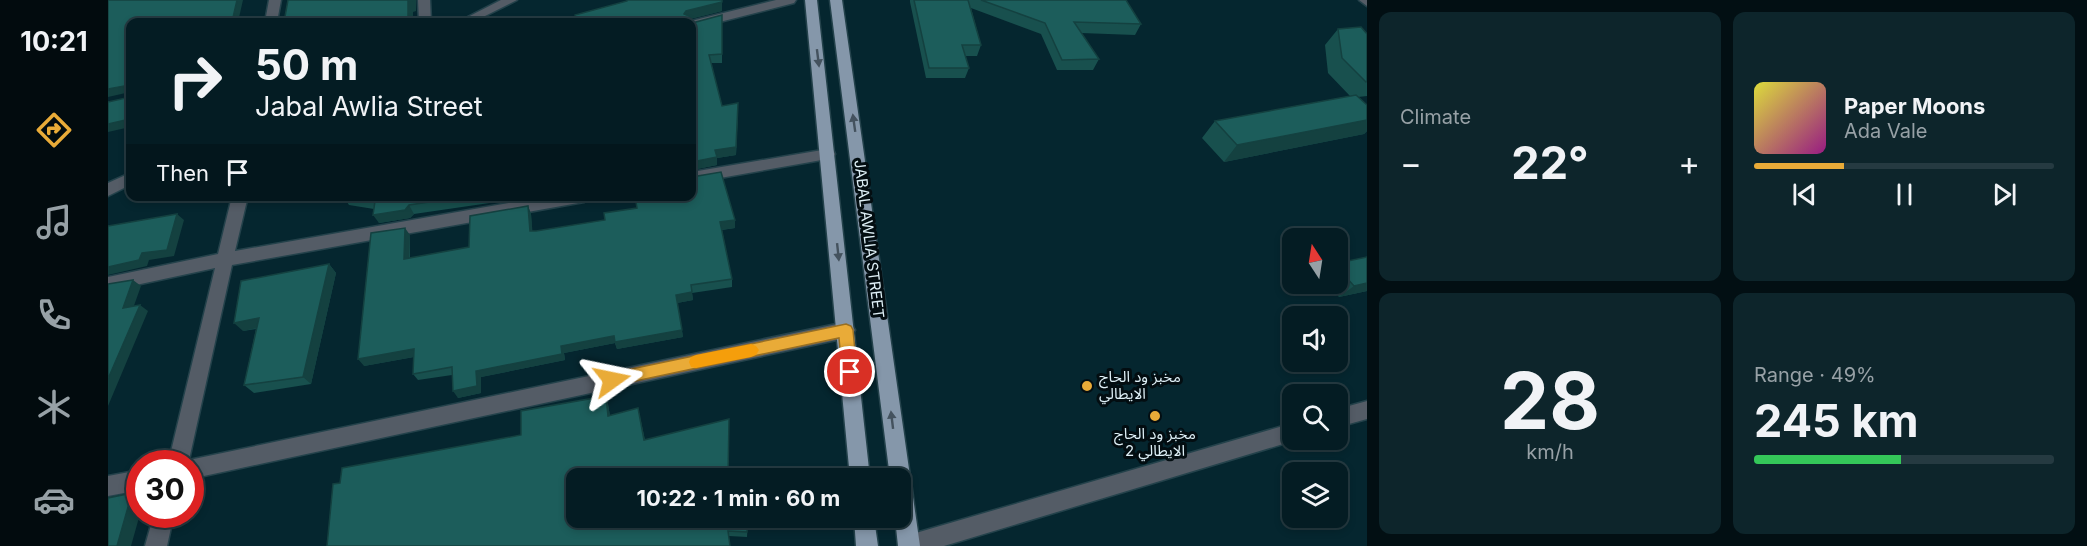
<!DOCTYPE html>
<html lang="en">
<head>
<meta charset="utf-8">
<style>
	:root { --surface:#041c23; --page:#0d252b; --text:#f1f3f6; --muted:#97a1a6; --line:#253a41; --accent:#e9ab38 }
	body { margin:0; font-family:Inter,"Noto Sans Arabic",sans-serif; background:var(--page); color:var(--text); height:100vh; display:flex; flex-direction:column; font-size:22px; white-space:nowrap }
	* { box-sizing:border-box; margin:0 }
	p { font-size:20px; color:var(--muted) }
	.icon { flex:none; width:33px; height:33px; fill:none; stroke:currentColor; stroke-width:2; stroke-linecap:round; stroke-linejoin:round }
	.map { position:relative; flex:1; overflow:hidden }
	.panel { display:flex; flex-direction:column; gap:12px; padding:12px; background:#020f13; width:720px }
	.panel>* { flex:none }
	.banner { position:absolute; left:18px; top:18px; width:570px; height:183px; border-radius:12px; box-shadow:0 3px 9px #0003,0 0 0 2px var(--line); background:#041c23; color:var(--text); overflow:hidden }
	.needle { width:39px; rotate:348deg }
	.tools { position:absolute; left:1174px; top:228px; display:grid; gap:12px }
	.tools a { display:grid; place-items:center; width:66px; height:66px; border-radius:12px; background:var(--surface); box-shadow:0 3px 9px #0003,0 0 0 2px var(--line); font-size:30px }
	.speed { position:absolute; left:18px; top:450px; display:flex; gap:12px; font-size:30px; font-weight:700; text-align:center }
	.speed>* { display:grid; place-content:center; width:78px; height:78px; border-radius:50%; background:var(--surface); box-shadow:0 3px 9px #0003,0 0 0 2px var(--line); line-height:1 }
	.speed .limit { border:9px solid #d22; background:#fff; color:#111 }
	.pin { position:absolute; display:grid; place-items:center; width:51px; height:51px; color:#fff; margin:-26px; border:3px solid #fff; border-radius:50%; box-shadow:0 2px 6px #0007 }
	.me { position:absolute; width:66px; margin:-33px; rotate:78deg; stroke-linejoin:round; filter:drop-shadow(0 0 4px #0008) }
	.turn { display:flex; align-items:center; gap:21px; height:126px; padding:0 30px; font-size:27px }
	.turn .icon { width:78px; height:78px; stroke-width:2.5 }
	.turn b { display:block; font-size:42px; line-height:51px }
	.then { display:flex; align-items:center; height:57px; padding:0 30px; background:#0003; gap:12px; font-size:22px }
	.big { font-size:45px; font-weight:700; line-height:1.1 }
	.panel .tile { flex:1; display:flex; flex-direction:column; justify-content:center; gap:9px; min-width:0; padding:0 21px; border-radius:12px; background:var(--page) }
	.panel .dial { align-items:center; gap:0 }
	.dial b { font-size:78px; line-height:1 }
	.song { display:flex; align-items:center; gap:18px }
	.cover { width:72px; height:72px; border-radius:9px; background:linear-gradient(135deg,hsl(60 70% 55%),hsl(310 70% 35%)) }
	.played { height:6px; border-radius:3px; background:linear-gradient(90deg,var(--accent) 30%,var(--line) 30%) }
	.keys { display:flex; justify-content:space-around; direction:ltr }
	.heat { display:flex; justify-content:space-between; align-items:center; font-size:33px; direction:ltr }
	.charge { height:9px; border-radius:4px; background:linear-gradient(90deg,#34c759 49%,var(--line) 0) }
	.panel .tiles { flex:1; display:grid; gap:12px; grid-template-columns:repeat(2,1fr) }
	.trip { position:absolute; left:458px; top:468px; width:345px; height:60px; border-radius:12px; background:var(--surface); box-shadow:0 3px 9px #0003,0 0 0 2px var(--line); font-weight:700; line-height:60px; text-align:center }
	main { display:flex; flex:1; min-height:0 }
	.tabs { display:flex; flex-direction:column; width:108px; justify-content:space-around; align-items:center; background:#020b0e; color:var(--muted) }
	.tabs .icon { width:42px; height:42px }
	.tabs .selected { color:var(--accent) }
	.tabs b { font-size:27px; color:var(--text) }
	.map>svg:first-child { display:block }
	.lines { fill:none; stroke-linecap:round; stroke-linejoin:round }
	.minor-casing { stroke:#24424b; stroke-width:3 }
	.primary-casing { stroke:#24424b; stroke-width:3 }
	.minor { fill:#545c66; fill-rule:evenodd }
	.primary { fill:#8597aa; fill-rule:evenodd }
	.wall { fill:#18504e }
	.shaded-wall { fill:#144140 }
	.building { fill:#1c5d5b; stroke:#144140; stroke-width:1.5 }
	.oneway { fill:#44525e }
	.route { fill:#e9ab38; stroke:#976f24; stroke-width:1.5 }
	.slow { fill:#f59e0b }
	.poi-dot { fill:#e9ab38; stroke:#030d11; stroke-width:2 }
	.labels { text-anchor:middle; stroke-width:6; stroke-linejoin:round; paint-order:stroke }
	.street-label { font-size:15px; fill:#dff0f7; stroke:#030d11 }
	.poi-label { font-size:15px; fill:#dff0f7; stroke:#030d11; text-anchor:start }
</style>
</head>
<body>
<main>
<nav class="tabs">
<b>10:21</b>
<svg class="icon selected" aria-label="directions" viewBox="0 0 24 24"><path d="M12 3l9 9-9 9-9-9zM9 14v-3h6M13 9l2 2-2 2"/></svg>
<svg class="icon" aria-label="music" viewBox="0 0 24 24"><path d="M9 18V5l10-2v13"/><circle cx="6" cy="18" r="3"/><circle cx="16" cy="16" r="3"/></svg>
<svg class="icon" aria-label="phone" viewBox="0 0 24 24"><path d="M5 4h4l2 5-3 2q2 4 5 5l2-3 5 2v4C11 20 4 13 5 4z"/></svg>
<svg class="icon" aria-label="climate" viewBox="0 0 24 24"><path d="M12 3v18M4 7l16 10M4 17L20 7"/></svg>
<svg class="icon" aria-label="car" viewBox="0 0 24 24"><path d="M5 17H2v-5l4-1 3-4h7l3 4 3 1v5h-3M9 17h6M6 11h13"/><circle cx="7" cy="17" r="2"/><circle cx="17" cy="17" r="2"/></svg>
</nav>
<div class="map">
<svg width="1259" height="546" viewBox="0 0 1259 546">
	<rect width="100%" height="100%" fill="#05262f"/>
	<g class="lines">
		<defs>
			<path id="minor" d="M 161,0 L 173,0 L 169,22 L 157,22 Z
				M 310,0 L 322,0 L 323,22 L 311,22 Z
				M 393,0 L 409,0 L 365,22 L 350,22 Z
				M 668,0 L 688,0 L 686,3 L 584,29 L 584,22 L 579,22 Z
				M 1251,0 L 1259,0 L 1259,6 Z
				M 720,149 L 725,150 L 727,154 L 725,158 L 584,183 L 584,172 Z
				M 22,173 L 22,185 L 0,196 L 0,183 Z
				M 124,196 L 140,196 L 127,251 L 440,196 L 483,196 L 476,202 L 124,265 L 81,460 L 738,322 L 744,325 L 747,330 L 744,335 L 738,338 L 82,479 L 82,464 L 60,464 L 107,268 L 0,291 L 0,277 L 110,254 Z
				M 1259,401 L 1259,419 L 1230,427 L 1230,409 Z
				M 1185,423 L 1185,440 L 1189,440 L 1185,441 L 836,546 L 790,546 L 794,539 L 801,535 Z
				M 32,470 L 32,490 L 0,496 L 0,476 Z
				M 46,514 L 66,514 L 59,546 L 37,546 Z"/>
			<path id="primary" d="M 697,0 L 709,0 L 762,478 L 742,478 Z
				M 722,0 L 734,0 L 812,546 L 790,546 L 787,518 L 792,518 L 792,478 L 782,478 Z
				M 746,518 L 766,518 L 770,546 L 748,546 Z"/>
		</defs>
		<!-- minor casing -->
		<use href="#minor" class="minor-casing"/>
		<!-- primary casing -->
		<use href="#primary" class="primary-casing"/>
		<!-- minor -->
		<use href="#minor" class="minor"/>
		<!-- primary -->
		<use href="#primary" class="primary"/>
	</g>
	<!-- wall -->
	<path class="wall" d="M 519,0 L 614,0 L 614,11 L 582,19 L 584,23 L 614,15 L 614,63 L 603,63 L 614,106 L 630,111 L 628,155 L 609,158 L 609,165 L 584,170 L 584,22 L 519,2 Z
		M 802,0 L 1018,0 L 1033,24 L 1027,35 L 973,33 L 991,59 L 985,70 L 949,70 L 933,34 L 863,8 L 873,45 L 869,56 L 857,56 L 861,68 L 857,78 L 818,78 L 802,2 Z
		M 1230,29 L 1259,34 L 1259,96 L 1250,97 L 1259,105 L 1259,131 L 1256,134 L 1116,162 L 1094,138 L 1107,121 L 1242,96 L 1220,73 L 1217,45 Z
		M 235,196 L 423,197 L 306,214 L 302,218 L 271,223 L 266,209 L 241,205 Z
		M 420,206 L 423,214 L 424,231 L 428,231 L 627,220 L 627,228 L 614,230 L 624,279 L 624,287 L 584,293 L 585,300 L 569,303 L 575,337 L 509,349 L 507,343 L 456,353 L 457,360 L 373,377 L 373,393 L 350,398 L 344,375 L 310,380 L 305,374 L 306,357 L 256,366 L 302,235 L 302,258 L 361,247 Z
		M 1230,263 L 1259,291 L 1231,297 L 1220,284 L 1230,284 Z
		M 221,264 L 228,273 L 203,384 L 146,393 L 136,385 L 148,329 L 135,331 Z
		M 500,404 L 502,416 L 530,408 L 537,440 L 620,476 L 640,518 L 639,537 L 621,536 L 232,483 L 413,435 Z"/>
	<!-- shaded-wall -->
	<path class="shaded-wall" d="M 129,0 L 135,0 L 130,22 L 124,22 Z
		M 304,0 L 308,0 L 308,11 L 305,12 L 305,22 L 300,22 L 300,1 Z
		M 614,0 L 614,11 L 578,20 L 576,14 L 578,11 Z
		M 17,86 L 22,92 L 0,97 L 0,89 Z
		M 630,111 L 628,155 L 609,158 L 609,165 L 584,170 L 584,162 L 607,150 Z
		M 22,119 L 22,127 L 0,132 L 0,124 Z
		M 1259,120 L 1259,131 L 1256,134 L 1116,162 L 1129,145 Z
		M 35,196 L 71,196 L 39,203 L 32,197 Z
		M 301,205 L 306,214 L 302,218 L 271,223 L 265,215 Z
		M 420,206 L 423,214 L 425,238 L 422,231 Z
		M 69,214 L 76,220 L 66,256 L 41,260 L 39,266 L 0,275 L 0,267 L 34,253 Z
		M 627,220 L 627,228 L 612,230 L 612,222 Z
		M 297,228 L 302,235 L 301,266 L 296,259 Z
		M 221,264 L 228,273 L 203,384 L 195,377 Z
		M 25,280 L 33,286 L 23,314 L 15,308 Z
		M 1259,283 L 1259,291 L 1231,297 L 1246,286 Z
		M 584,292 L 585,300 L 569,303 L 568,295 Z
		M 32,305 L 40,311 L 0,406 L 0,379 Z
		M 151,318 L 159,326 L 135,331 L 126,323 Z
		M 574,330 L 575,337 L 509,349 L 507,343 L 456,353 L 457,360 L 373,377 L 373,393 L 350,398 L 345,391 L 368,371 L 453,346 L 506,336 Z
		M 306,349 L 311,356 L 256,366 L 250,359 Z
		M 498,396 L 500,404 L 503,423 L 500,416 Z
		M 24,493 L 32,497 L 32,514 L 23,546 L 9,546 Z"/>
	<!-- building -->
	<path class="building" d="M 0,0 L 129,0 L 124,22 L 22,22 L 22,119 L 0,124 L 0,102 L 18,98 L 17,86 L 0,89 Z
		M 180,0 L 304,0 L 304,1 L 300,1 L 300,22 L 176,22 Z
		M 519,0 L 614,0 L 614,2 L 578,11 L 576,14 L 581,16 L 584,23 L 614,15 L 614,54 L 601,55 L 614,106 L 630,103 L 628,147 L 607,150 L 609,157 L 584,162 L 584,22 L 468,22 L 467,15 L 519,1 Z
		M 806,0 L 860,0 L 873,45 L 854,45 L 861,68 L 821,68 Z
		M 873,0 L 1018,0 L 1033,24 L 966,22 L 991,59 L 954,60 L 937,23 Z
		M 1253,27 L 1259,34 L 1259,81 L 1258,82 L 1234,58 L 1230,29 Z
		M 1248,95 L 1259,105 L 1259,120 L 1129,145 L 1107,121 Z
		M 613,172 L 627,220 L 612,222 L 624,279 L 583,285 L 584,292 L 568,295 L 574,330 L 507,342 L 506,336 L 453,346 L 454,354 L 368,371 L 369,386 L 345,391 L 344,367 L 305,374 L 306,349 L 250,359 L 263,233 L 297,228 L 296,259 L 361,247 L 362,216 L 420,206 L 422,231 L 428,231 L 497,220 L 496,213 L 529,208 L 527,196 L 584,196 L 584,177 Z
		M 237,196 L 362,196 L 301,205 L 297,210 L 265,215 L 267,201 Z
		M 69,214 L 59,250 L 34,253 L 31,260 L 0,267 L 0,226 Z
		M 1259,257 L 1259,283 L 1246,286 L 1230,268 L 1230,263 Z
		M 221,264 L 195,377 L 136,385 L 151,318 L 126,323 L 133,281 Z
		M 25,280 L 15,308 L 32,305 L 0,379 L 0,284 Z
		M 498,396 L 500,416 L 530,408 L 536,440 L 621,419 L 620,476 L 642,477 L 642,478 L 468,478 L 468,518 L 640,518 L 639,532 L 620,531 L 622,546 L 219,546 L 225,484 L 232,483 L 234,468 L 413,435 L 413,411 Z
		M 24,493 L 9,546 L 0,546 L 0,498 Z"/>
	<!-- one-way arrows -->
	<defs><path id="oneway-solid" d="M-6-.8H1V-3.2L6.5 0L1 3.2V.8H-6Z" transform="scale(1.5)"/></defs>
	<g class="oneway">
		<use href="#oneway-solid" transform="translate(710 58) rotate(83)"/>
		<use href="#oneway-solid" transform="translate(746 123) rotate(-98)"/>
		<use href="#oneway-solid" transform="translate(730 252) rotate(84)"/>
		<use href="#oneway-solid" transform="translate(784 420) rotate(-97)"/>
	</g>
	<!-- route -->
	<path class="route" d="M 738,324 L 743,326 L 745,330 L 749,372 L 747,377 L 742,379 L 737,377 L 734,372 L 731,338 L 504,386 L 499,384 L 496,380 L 499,375 L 504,373 Z"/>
	<!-- slow -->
	<path class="slow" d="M 643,344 L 648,346 L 651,350 L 648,355 L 643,357 L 588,368 L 583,367 L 581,362 L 583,357 L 588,355 Z"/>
	<!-- markers -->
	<g class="poi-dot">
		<circle cx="979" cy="386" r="6"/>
		<circle cx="1047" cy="416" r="6"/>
	</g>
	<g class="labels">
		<!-- street labels -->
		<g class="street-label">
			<text transform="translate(761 239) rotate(83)" y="5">JABAL AWLIA STREET</text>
		</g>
		<!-- poi labels -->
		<g class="poi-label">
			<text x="991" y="382">مخبز ود الحاج<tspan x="991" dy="17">الايطالي</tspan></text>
			<text x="1047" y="439" text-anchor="middle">مخبز ود الحاج<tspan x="1047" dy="17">الايطالي 2</tspan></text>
		</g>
	</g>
</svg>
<div class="tools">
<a><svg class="needle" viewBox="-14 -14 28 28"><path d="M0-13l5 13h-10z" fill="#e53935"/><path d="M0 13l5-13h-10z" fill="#97a1a6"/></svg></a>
<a><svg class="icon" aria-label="sound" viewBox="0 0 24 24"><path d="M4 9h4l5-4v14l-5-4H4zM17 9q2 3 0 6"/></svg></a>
<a><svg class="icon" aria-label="search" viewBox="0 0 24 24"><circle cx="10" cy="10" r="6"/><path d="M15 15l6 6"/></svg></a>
<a><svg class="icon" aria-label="layers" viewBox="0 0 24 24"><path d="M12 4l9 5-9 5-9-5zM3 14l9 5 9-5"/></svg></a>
</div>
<div class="speed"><div class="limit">30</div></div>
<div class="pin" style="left:742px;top:372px;background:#d93025"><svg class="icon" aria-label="arrive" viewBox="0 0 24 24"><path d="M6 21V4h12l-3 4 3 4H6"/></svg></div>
<svg class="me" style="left:504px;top:380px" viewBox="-20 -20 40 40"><path d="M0-17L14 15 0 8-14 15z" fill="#e9ab38" stroke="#fff" stroke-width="4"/></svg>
<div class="trip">10:22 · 1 min · 60 m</div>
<div class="banner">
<div class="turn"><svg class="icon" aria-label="right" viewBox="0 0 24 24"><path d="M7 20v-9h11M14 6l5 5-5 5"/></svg><div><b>50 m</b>Jabal Awlia Street</div></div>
<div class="then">Then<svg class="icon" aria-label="arrive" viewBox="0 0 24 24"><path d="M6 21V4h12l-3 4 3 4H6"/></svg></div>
</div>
</div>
<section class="panel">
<div class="tiles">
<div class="tile"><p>Climate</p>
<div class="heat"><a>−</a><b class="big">22°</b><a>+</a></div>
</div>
<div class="tile">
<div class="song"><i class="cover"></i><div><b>Paper Moons</b><p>Ada Vale</p></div></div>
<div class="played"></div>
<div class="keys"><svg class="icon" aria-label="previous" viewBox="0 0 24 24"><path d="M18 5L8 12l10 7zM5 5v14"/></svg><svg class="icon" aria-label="pause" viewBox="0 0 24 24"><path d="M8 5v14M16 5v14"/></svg><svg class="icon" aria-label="next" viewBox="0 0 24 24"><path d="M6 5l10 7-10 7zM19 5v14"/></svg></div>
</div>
<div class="tile dial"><b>28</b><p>km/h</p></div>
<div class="tile"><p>Range · 49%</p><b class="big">245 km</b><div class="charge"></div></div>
</div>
</section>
</main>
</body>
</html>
